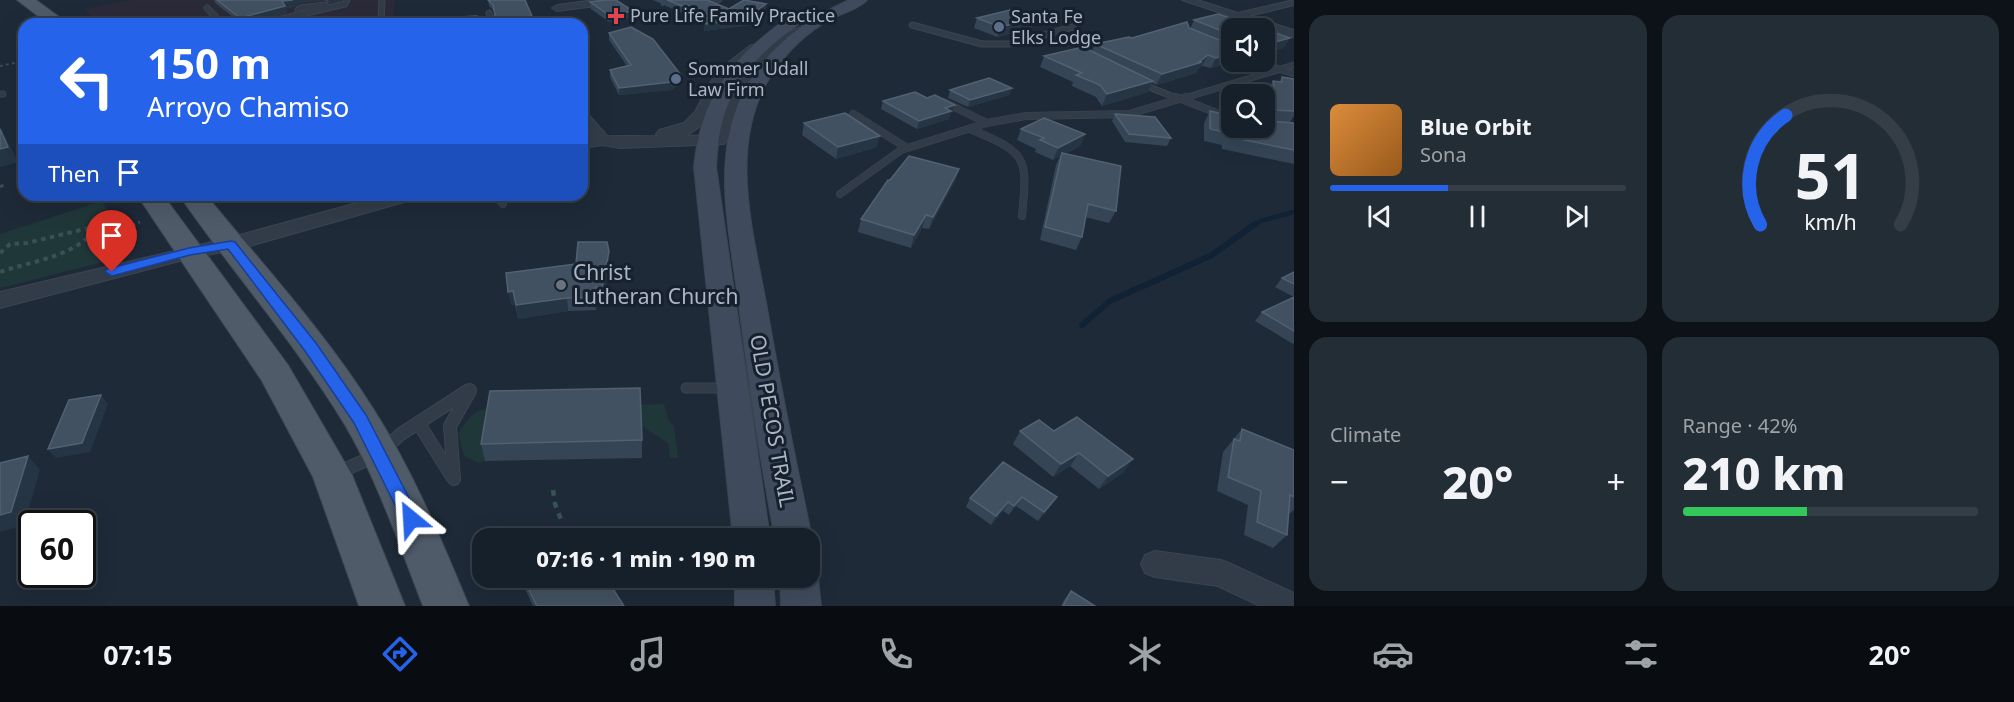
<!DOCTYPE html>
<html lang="en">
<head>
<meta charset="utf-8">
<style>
	:root { --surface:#16202a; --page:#232d36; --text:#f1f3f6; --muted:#9ea3a8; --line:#353e47; --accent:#2563eb }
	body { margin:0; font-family:"Noto Sans",sans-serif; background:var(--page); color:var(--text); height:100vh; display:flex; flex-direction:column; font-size:22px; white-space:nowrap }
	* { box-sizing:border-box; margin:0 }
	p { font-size:20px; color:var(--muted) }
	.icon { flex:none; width:33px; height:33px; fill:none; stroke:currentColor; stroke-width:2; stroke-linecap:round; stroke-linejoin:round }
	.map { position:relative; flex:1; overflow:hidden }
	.sheet { display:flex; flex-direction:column; gap:15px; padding:15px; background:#0c1217; width:720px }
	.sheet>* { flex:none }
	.top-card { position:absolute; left:18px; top:18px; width:570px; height:183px; border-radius:18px; box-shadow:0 6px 24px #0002,0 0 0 2px var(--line); background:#2563eb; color:#fff; overflow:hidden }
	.buttons { position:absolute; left:1221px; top:18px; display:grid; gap:12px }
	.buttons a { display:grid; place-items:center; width:54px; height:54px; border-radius:12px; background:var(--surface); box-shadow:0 6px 24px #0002,0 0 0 2px var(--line); font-size:30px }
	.speed { position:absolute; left:18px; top:510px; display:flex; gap:12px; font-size:30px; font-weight:700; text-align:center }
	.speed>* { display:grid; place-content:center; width:78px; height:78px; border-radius:50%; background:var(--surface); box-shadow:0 6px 24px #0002,0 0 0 2px var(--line); line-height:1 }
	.speed .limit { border:3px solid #111; border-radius:9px; background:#fff; color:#111 }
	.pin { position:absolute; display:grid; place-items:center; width:51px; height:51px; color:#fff; margin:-62px -26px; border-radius:50% 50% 50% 0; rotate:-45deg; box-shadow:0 0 6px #0007 }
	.pin .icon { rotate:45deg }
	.me { position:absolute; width:66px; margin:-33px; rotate:333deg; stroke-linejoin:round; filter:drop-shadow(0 0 4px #0008) }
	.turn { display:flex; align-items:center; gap:21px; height:126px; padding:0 30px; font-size:27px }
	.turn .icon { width:78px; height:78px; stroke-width:2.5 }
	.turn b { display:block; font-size:42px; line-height:51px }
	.then { display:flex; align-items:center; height:57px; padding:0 30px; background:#0003; gap:12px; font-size:22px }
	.big { font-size:45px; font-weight:800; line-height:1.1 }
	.sheet .widget { flex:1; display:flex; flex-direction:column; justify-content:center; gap:9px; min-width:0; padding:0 21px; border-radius:18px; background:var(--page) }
	.sheet .dial { align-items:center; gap:0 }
	.dial svg { height:156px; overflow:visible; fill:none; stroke:var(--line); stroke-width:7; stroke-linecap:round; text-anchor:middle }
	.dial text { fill:var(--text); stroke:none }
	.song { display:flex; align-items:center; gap:18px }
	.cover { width:72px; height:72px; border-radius:9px; background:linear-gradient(135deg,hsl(30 70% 55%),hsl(30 70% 35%)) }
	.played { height:6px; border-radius:3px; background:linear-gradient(90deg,var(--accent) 40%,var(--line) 40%) }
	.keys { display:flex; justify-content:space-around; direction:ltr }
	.heat { display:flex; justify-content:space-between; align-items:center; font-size:33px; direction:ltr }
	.charge { height:9px; border-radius:4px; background:linear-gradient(90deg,#34c759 42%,var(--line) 0) }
	.sheet .tiles { flex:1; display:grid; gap:15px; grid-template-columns:repeat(2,1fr) }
	.trip { position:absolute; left:472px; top:528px; width:348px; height:60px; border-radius:18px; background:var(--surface); box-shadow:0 6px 24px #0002,0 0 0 2px var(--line); font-weight:800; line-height:60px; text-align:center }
	.dock { display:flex; height:96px; justify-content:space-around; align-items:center; background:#090d11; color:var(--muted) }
	.dock .icon { width:42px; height:42px }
	.dock .on { color:var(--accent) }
	.dock b { font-size:27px; color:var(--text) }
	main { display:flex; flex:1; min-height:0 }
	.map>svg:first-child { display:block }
	.medical { fill:#2b2a39 }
	.green { fill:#203739 }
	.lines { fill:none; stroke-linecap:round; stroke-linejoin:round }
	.stream-far1 { stroke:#112235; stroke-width:4.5 }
	.stream { stroke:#112235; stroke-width:6 }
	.service-far3-casing { stroke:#3b4552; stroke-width:7 }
	.service-far2-casing { stroke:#3b4552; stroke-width:8 }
	.service-far1-casing { stroke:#3b4552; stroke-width:11 }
	.service-casing { stroke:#3b4552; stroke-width:14 }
	.minor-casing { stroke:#3b4552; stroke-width:2 }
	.tertiary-casing { stroke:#3b4552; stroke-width:2 }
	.secondary-casing { stroke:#3b4552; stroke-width:2 }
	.primary-casing { stroke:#3b4552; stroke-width:2 }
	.path-far3 { stroke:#385152; stroke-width:2; stroke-dasharray:3 3; stroke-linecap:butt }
	.path-far2 { stroke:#385152; stroke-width:3; stroke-dasharray:4 4; stroke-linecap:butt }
	.path-far1 { stroke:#385152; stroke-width:4; stroke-dasharray:4.5 4.5; stroke-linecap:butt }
	.path { stroke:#385152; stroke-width:4.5; stroke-dasharray:6 6; stroke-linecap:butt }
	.service-far3 { stroke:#323c48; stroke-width:5 }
	.service-far2 { stroke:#323c48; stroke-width:7 }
	.service-far1 { stroke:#323c48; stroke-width:9 }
	.service { stroke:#323c48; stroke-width:12 }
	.minor { fill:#323c48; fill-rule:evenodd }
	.tertiary { fill:#323c48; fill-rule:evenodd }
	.secondary { fill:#3f4b5c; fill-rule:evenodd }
	.primary { fill:#4f5b69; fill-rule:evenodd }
	.wall { fill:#354555 }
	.shaded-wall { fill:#263544 }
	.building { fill:#425161; stroke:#526171; stroke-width:1.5 }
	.route { fill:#2563eb; stroke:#184099; stroke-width:1.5 }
	.health-dot { fill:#e0444e; stroke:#17212d; stroke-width:2 }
	.service-dot { fill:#5c6f8a; stroke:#17212d; stroke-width:2 }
	.worship-dot { fill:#6b7280; stroke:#17212d; stroke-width:2 }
	.labels { text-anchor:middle; stroke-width:6; stroke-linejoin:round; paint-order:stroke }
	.far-poi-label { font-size:18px; fill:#abb7c6; stroke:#17212d; text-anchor:start }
	.poi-label { font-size:21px; fill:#abb7c6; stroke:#17212d; text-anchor:start }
	.street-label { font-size:21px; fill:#abb7c6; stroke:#17212d }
</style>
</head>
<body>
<main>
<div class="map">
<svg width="1294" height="606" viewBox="0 0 1294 606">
	<rect width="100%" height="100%" fill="#1e2a38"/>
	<!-- medical -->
	<path class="medical" d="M 130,0 L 395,0 L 393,23 L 387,24 L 98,24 L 84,9 Z"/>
	<!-- green -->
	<path class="green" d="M 102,201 L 129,246 L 115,259 L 0,288 L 0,234 Z
		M 664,404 L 669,421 L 674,426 L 678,458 L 670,458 L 668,443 L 641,425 L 640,405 Z
		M 494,408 L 485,461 L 479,463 L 464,456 L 458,434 C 469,417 473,409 494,408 Z"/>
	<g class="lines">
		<!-- stream-far1 -->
		<path class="stream-far1" d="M 1253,226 L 1260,221 L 1294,212"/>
		<!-- stream -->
		<path class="stream" d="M 1082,325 L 1110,301 L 1212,255 L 1255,224"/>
		<defs>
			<path id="service-far3" d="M 489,13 L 493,24
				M 298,15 L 345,4 L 347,0
				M 298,15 L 298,10 L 301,8 L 325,5
				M 200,24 L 215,16 L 207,8
				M 262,24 L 298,15 L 312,24
				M 369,24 L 381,21 L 382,0
				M 912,25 L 982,44 L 1010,44 L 1073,27
				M 1257,62 L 1294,74
				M 1139,83 L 1179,99
				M 0,94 L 3,94
				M 1181,99 L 1294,65"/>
			<path id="service-far2" d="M 1176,97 L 1232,119
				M 944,102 L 987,123
				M 853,114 L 907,148
				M 970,129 C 1027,153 1028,156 1022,216
				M 840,194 L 901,150 L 987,123 L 1026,116 L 1129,114 L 1186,97
				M 495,195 L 503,204
				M 295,196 L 305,198 L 327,195"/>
			<path id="service-far1" d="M 686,388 L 728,388
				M 467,392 L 471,389"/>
			<path id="service" d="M 419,424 L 453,478
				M 384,449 L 401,434 L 469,390
				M 337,473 L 373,457
				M 454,479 L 450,426 L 470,391"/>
			<path id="minor" d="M 595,0 L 616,1 L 611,4 L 557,11 L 552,8 L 557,5 Z
				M 710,0 L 720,0 L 721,1 L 716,4 Z
				M 1182,0 L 1197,0 L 1238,13 L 1294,0 L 1294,5 L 1249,16 L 1294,30 L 1294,37 Z
				M 582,112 L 587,113 L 608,137 L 610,140 L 608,143 L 598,143 L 582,125 Z
				M 1155,551 L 1221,560 L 1231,564 L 1294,593 L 1294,606 L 1260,606 L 1218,586 L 1155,577 L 1145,573 L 1141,564 L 1145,555 Z"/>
			<path id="tertiary" d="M 803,26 L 810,30 L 808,33 C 781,51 757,71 744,101 C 737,116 735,131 724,144 L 620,148 L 603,145 L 582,148 L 582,138 C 607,134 632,137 658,136 L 656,134 L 659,130 L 684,123 L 695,112 L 711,81 L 721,68 L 751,45 L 761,45 L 763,48 L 761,51 L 731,74 L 704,124 L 686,136 L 713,135 C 720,125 722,112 728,100 C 740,76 776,33 803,26 Z
				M 386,195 L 418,195 L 415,199 L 239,249 L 191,258 L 0,308 L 0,292 L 229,238 Z"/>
			<path id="secondary" d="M 849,0 L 867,0 C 859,9 842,13 831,19 C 807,32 787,51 772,74 C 725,145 755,238 768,314 C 781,389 796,463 812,538 L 810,541 L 810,538 L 775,538 C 760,461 749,383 739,305 C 731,241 713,170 737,107 C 757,55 800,22 849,0 Z
				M 803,10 L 808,11 L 810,14 L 808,17 C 749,59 719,92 716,167 L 770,538 L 733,538 L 694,167 C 702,90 736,53 798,11 Z
				M 810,564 L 818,578 L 821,606 L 781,606 L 780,578 L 810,578 Z
				M 735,578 L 773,578 L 775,606 L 735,606 Z"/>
			<path id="primary" d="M 17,0 L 36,0 L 62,19 L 59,23 L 47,23 Z
				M 137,195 L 163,195 L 288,365 L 352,475 L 405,606 L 359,606 L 313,477 L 262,381 Z
				M 179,195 L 206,195 C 263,265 326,333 374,410 C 413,471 441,539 469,606 L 423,606 C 400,547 377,479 345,425 C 296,344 233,273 179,195 Z"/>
		</defs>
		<!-- service-far3 casing -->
		<use href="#service-far3" class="service-far3-casing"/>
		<!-- service-far2 casing -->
		<use href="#service-far2" class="service-far2-casing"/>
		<!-- service-far1 casing -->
		<use href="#service-far1" class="service-far1-casing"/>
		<!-- service casing -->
		<use href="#service" class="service-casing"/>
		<!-- minor casing -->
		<use href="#minor" class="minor-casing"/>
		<!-- tertiary casing -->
		<use href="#tertiary" class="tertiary-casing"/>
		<!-- secondary casing -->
		<use href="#secondary" class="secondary-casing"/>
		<!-- primary casing -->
		<use href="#primary" class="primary-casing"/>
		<!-- path-far3 -->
		<path class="path-far3" d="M 661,4 L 667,6
			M 0,66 L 24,61"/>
		<!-- path-far2 -->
		<path class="path-far2" d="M 0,187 L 5,184
			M 131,226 L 140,222"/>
		<!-- path-far1 -->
		<path class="path-far1" d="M 89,239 L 111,235 L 135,224
			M 0,253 L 10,244 L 27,243 L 89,228 L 93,233 C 68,258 32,261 0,272"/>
		<!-- path -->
		<path class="path" d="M 553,490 L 555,504 L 562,522"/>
		<!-- service-far3 -->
		<use href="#service-far3" class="service-far3"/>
		<!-- service-far2 -->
		<use href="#service-far2" class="service-far2"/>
		<!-- service-far1 -->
		<use href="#service-far1" class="service-far1"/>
		<!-- service -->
		<use href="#service" class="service"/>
		<!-- minor -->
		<use href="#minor" class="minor"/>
		<!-- tertiary -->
		<use href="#tertiary" class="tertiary"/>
		<!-- secondary -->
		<use href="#secondary" class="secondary"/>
		<!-- primary -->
		<use href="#primary" class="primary"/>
	</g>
	<!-- wall -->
	<path class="wall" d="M 214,0 L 341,0 L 329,3 L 324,0 L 300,3 L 294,7 L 286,8 L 287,13 L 245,24 L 242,24 L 215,3 Z
		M 488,0 L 525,0 L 533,23 L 520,24 L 496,24 L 494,11 L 489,6 Z
		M 653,0 L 707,0 L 729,9 L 766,4 L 766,10 L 751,20 L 750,25 L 704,31 L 705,24 L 706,24 L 692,12 L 684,14 Z
		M 590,2 L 633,17 L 609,22 L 591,9 Z
		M 977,18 L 1034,19 L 1031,29 L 997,37 L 974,28 Z
		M 1194,20 L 1232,28 L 1232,62 L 1211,68 L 1202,66 L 1198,69 L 1196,73 L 1156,85 L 1152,83 L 1148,92 L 1102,106 L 1096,97 L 1072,86 L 1073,82 L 1040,67 L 1044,56 L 1092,51 L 1095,44 L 1190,29 Z
		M 609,33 L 681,75 L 681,82 L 672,90 L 619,95 L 610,77 L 610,70 L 627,66 L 609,40 Z
		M 1282,77 L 1294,79 L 1294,116 L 1290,122 L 1294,123 L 1294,164 L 1222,149 L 1222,145 L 1204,141 L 1204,123 L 1210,111 L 1232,128 L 1264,94 L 1235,94 L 1238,89 L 1255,92 L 1260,84 L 1270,86 L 1273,81 L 1279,82 Z
		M 1012,88 L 1009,95 L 968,107 L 948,98 L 950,90 Z
		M 927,98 L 955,105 L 953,112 L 950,113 L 949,119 L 917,129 L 881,109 L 883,101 Z
		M 1115,114 L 1171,138 L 1167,146 L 1125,142 L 1112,121 Z
		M 804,123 L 877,147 L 836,159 L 802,135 Z
		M 1021,129 L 1085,134 L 1080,146 L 1065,154 L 1116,211 L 1109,223 L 1085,217 L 1082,237 L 1076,250 L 1040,240 L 1056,165 L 1060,156 L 1053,160 L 1035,152 L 1036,149 L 1017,140 Z
		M 959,169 L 955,181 L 929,229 L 922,228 L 911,248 L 858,232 L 861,219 L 890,180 Z
		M 609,251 L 609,264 L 603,301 L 597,300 L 596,310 L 568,311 L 518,319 L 515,304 L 511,305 L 576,264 Z
		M 1294,272 L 1294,343 L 1293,344 L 1255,321 L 1262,312 L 1294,297 L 1275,287 L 1282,278 Z
		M 1242,429 L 1294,477 L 1294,510 L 1289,514 L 1288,514 L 1287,535 L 1273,548 L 1244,535 L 1248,505 L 1217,491 L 1223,452 Z
		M 1020,431 L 1054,431 L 1124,472 L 1099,489 L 1070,466 L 1053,477 L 1013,444 Z
		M 642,440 L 642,458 L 485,461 L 481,444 Z
		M 1003,462 L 1051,506 L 1038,521 L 1016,506 L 1009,515 L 1003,511 L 991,525 L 966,507 L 970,498 Z
		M 520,578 L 606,578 L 624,606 L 533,606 Z
		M 1071,591 L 1095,606 L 1061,606 L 1064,600 Z"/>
	<!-- shaded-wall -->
	<path class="shaded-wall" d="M 293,0 L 324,0 L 300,3 L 294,7 L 286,8 L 287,13 L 242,24 L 240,18 L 282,1 Z
		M 328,0 L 341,0 L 329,3 Z
		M 766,4 L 766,10 L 751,20 L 750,25 L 704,31 L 705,24 L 747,17 Z
		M 692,5 L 692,12 L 684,14 L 685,7 Z
		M 633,11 L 633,17 L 609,22 L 609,15 Z
		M 532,16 L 533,23 L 520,24 L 497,24 L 496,20 Z
		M 1034,19 L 1031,29 L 997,37 L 1000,27 Z
		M 1290,38 L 1284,48 L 1264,54 L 1264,45 Z
		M 1232,53 L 1232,62 L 1211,68 L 1216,58 Z
		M 1208,55 L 1202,66 L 1198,69 L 1196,73 L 1156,85 L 1162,74 L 1199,62 Z
		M 681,75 L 681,82 L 672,90 L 619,95 L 619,88 Z
		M 1153,81 L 1148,92 L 1102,106 L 1107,94 Z
		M 1012,88 L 1009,95 L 968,107 L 970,100 Z
		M 955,105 L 953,112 L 950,113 L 949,119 L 917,129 L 919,121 L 945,108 Z
		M 0,126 L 18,162 L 0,167 Z
		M 1085,134 L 1080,146 L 1061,156 L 1062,153 L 1060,156 L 1053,160 L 1058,148 Z
		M 880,136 L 877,147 L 836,159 L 838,147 Z
		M 959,169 L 955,181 L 929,229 L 933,217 Z
		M 926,215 L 922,228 L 911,248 L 914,235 Z
		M 609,251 L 609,264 L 603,301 L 602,288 Z
		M 596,287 L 597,300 L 596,310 L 595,297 Z
		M 513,291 L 515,304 L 511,305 L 508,292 Z
		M 567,298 L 568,311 L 518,319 L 516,305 Z
		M 101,395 L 108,404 L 90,452 L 56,458 L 48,449 Z
		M 1079,453 L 1070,466 L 1053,477 L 1061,464 Z
		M 28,456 L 40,470 L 24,525 L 0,532 L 0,515 Z
		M 1133,459 L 1124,472 L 1099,489 L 1108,476 Z
		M 1022,497 L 1016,506 L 1009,515 L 1014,506 Z
		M 1057,497 L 1051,506 L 1038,521 L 1044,512 Z
		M 1008,502 L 1003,511 L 991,525 L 996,516 Z"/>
	<!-- building -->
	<path class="building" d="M 217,0 L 293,0 L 282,1 L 285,6 L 240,18 Z
		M 488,0 L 525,0 L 532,16 L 496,20 L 493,5 Z
		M 604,0 L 616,0 L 633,11 L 609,15 L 590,2 Z
		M 667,0 L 707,0 L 729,9 L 744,0 L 766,4 L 747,17 L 751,18 L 705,24 L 710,21 L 692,5 L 685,7 Z
		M 1010,10 L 1034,19 L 1000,27 L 977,18 Z
		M 1218,14 L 1262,28 L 1232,28 L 1232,35 L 1194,20 Z
		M 477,16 L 479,24 L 442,24 L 442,18 Z
		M 1187,22 L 1189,28 L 1232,45 L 1232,53 L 1216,58 L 1208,55 L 1199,62 L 1202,62 L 1162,74 L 1095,44 L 1129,37 L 1132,38 Z
		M 631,27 L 653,39 L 681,75 L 672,82 L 619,88 L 610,70 L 631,65 L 609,33 Z
		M 1264,29 L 1290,38 L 1264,45 Z
		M 1083,47 L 1153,81 L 1107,94 L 1100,85 L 1076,75 L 1082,73 L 1044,56 Z
		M 1282,77 L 1294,79 L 1294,111 L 1271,110 L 1265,116 L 1270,121 L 1294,123 L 1294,150 L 1229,137 L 1229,133 L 1210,129 L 1210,111 L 1232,116 L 1232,128 L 1264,128 L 1264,94 L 1238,94 L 1238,89 L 1260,93 L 1260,84 L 1274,87 L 1273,81 L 1282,82 Z
		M 989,78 L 1012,88 L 970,100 L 950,90 Z
		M 915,92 L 927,98 L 935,95 L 955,105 L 945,108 L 951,111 L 919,121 L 883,101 Z
		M 845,113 L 880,136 L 838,147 L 804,123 Z
		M 1115,114 L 1155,117 L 1171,138 L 1129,134 Z
		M 1044,118 L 1085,134 L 1058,148 L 1040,140 L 1044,138 L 1021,129 Z
		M 0,129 L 8,147 L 0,149 Z
		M 1062,153 L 1121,166 L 1116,211 L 1088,204 L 1082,237 L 1045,227 Z
		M 909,156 L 959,169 L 933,217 L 926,215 L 914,235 L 861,219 L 888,180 L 890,180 Z
		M 578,242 L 607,242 L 609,251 L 602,288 L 596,287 L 595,297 L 567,298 L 516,305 L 513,291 L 508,292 L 506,273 L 576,264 Z
		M 1294,272 L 1294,284 L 1282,278 Z
		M 1294,297 L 1294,331 L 1262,312 Z
		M 640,388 L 642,440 L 481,444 L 490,391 Z
		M 101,395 L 82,443 L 48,449 L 69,400 Z
		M 1077,417 L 1133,459 L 1108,476 L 1079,453 L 1061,464 L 1020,431 L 1039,420 L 1054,431 Z
		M 1242,429 L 1294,450 L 1294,497 L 1290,495 L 1287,535 L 1257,522 L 1261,491 L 1228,477 L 1234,439 L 1240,441 Z
		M 28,456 L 11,512 L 0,515 L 0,463 Z
		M 1003,462 L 1057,497 L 1044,512 L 1022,497 L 1014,506 L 1008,502 L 996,516 L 970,498 Z
		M 576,527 L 582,538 L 554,538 Z
		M 523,578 L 606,578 L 624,606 L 537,606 Z
		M 1071,591 L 1095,606 L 1063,606 Z"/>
	<!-- route -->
	<path class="route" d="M 231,241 L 235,242 L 316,343 L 366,415 L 420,519 L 418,525 L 411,528 L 405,525 L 354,423 L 305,351 L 228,249 L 190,255 L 112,276 L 105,272 L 107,269 L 189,248 Z"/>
	<!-- markers -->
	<path class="health-dot" d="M613 7h6v6h6v6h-6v6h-6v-6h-6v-6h6z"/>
	<g class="service-dot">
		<circle cx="999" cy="27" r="6"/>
		<circle cx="676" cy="79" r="6"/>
	</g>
	<circle class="worship-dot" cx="561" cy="285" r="6"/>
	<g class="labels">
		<!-- far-poi labels -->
		<g class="far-poi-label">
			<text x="630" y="22">Pure Life Family Practice</text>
			<text x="1011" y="23">Santa Fe<tspan x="1011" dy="21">Elks Lodge</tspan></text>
			<text x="688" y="75">Sommer Udall<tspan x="688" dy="21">Law Firm</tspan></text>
		</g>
		<!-- poi labels -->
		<g class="poi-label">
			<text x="573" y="280">Christ<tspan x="573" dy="24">Lutheran Church</tspan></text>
		</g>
		<!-- street labels -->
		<g class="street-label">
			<text transform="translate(772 421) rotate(80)" y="7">OLD PECOS TRAIL</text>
		</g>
	</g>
</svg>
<div class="buttons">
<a><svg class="icon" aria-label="sound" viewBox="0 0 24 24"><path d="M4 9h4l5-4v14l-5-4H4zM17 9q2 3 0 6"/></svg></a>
<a><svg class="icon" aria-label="search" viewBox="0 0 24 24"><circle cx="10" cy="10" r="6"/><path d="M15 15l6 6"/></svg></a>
</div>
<div class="speed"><div class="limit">60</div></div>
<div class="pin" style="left:112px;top:272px;background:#d93025"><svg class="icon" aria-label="arrive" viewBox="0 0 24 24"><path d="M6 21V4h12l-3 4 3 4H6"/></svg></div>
<svg class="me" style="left:411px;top:519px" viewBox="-20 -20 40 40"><path d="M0-17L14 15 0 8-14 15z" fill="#2563eb" stroke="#fff" stroke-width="4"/></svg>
<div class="trip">07:16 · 1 min · 190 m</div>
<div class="top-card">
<div class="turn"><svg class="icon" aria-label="left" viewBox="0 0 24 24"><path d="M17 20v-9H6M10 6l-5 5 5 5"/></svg><div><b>150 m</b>Arroyo Chamiso</div></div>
<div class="then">Then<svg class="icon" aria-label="arrive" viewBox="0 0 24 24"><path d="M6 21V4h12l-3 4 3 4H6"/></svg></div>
</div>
</div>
<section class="sheet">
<div class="tiles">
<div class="widget">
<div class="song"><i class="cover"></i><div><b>Blue Orbit</b><p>Sona</p></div></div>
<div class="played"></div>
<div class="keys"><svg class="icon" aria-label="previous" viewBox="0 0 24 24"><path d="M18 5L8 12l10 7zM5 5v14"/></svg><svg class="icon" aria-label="pause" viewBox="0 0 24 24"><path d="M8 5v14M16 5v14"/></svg><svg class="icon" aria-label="next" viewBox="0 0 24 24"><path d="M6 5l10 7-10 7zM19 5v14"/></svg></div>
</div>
<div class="widget dial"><svg viewBox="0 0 100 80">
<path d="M14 69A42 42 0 1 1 86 69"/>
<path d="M14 69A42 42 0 0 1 27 13" stroke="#2563eb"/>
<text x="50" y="56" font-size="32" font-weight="700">51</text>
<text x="50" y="72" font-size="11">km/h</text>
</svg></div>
<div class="widget"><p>Climate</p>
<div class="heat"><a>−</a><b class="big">20°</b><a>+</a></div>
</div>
<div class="widget"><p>Range · 42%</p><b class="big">210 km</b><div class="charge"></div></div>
</div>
</section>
</main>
<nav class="dock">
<b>07:15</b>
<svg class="icon on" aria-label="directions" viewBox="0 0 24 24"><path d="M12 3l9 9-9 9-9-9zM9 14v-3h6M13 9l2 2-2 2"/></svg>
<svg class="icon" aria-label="music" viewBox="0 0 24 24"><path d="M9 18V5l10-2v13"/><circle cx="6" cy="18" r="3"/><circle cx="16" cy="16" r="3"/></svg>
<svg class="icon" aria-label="phone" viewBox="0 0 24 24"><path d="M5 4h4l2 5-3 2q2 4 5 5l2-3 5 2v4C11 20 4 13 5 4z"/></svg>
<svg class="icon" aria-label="climate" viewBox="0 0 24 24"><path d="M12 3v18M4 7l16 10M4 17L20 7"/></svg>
<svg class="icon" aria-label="car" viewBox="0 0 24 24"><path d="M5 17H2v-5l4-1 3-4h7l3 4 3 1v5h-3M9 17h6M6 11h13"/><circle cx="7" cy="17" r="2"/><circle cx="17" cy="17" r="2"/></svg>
<svg class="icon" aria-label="filters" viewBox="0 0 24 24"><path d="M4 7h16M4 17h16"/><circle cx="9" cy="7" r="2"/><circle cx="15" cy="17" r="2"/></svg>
<b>20°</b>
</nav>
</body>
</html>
